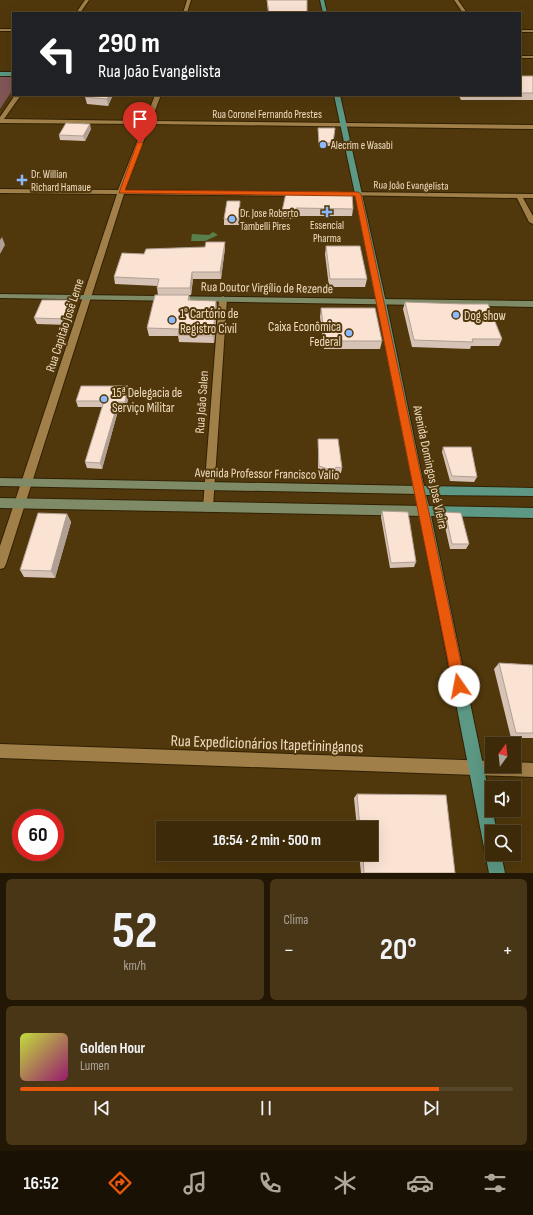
<!DOCTYPE html>
<html lang="pt">
<head>
<meta charset="utf-8">
<style>
	:root { --surface:#3d2a09; --page:#483617; --text:#f1f3f6; --muted:#ada79c; --line:#56462a; --accent:#ea580c }
	body { margin:0; font-family:"Sofia Sans Condensed",sans-serif; background:var(--page); color:var(--text); height:100vh; display:flex; flex-direction:column; font-size:15px; white-space:nowrap }
	* { box-sizing:border-box; margin:0 }
	p { font-size:13px; color:var(--muted) }
	.icon { flex:none; width:22px; height:22px; fill:none; stroke:currentColor; stroke-width:2; stroke-linecap:round; stroke-linejoin:round }
	.map { position:relative; height:873px; overflow:hidden }
	.details { display:flex; flex-direction:column; gap:6px; padding:6px; background:#221705; flex:1 }
	.details>* { flex:none }
	.guide { position:absolute; left:12px; top:12px; width:509px; height:84px; border-radius:0px; box-shadow:0 4px 16px #0002,0 0 0 1px var(--line); background:#202124; color:#fff; overflow:hidden }
	.needle { width:26px; rotate:15deg }
	.fabs { position:absolute; left:485px; top:737px; display:grid; gap:8px }
	.fabs a { display:grid; place-items:center; width:36px; height:36px; border-radius:0px; background:var(--surface); box-shadow:0 4px 16px #0002,0 0 0 1px var(--line); font-size:20px }
	.speed { position:absolute; left:12px; top:809px; display:flex; gap:8px; font-size:20px; font-weight:700; text-align:center }
	.speed>* { display:grid; place-content:center; width:52px; height:52px; border-radius:50%; background:var(--surface); box-shadow:0 4px 16px #0002,0 0 0 1px var(--line); line-height:1 }
	.speed .limit { border:6px solid #d22; background:#fff; color:#111 }
	.pin { position:absolute; display:grid; place-items:center; width:34px; height:34px; color:#fff; margin:-41px -17px; border-radius:50% 50% 50% 0; rotate:-45deg; box-shadow:0 0 4px #0007 }
	.pin .icon { rotate:45deg }
	.me { position:absolute; width:44px; margin:-22px; rotate:348deg; stroke-linejoin:round; filter:drop-shadow(0 0 3px #0008) }
	.turn { display:flex; align-items:center; gap:14px; height:84px; padding:0 20px; font-size:18px }
	.turn .icon { width:52px; height:52px; stroke-width:2.5 }
	.turn b { display:block; font-size:28px; line-height:34px }
	.big { font-size:30px; font-weight:700; line-height:1.1 }
	.details .tile { flex:1; display:flex; flex-direction:column; justify-content:center; gap:6px; min-width:0; padding:0 14px; border-radius:6px; background:var(--page) }
	.details .dial { align-items:center; gap:0 }
	.dial b { font-size:52px; line-height:1 }
	.song { display:flex; align-items:center; gap:12px }
	.cover { width:48px; height:48px; border-radius:6px; background:linear-gradient(135deg,hsl(70 70% 55%),hsl(320 70% 35%)) }
	.played { height:4px; border-radius:2px; background:linear-gradient(90deg,var(--accent) 85%,var(--line) 85%) }
	.keys { display:flex; justify-content:space-around; direction:ltr }
	.heat { display:flex; justify-content:space-between; align-items:center; font-size:22px; direction:ltr }
	.details .tiles { flex:1; display:grid; gap:6px; grid-template-columns:1fr 1fr }
	.tile:last-child { grid-column:span 2 }
	.trip { position:absolute; left:156px; top:821px; width:222px; height:40px; border-radius:0px; background:var(--surface); box-shadow:0 4px 16px #0002,0 0 0 1px var(--line); font-weight:700; line-height:40px; text-align:center }
	.tab-bar { display:flex; height:64px; justify-content:space-around; align-items:center; background:#181104; color:var(--muted) }
	.tab-bar .icon { width:28px; height:28px }
	.tab-bar .active { color:var(--accent) }
	.tab-bar b { font-size:18px; color:var(--text) }
	.map>svg:first-child { display:block }
	.green { fill:#815657 }
	.water { fill:#58804b }
	.lines { fill:none; stroke-linecap:round; stroke-linejoin:round }
	.minor-casing { stroke:#312103; stroke-width:2 }
	.secondary-casing { stroke:#312103; stroke-width:2 }
	.primary-casing { stroke:#312103; stroke-width:2 }
	.minor { fill:#a17f49; fill-rule:evenodd }
	.secondary { fill:#7e8b66; fill-rule:evenodd }
	.primary { fill:#5c9884; fill-rule:evenodd }
	.wall { fill:#d7c3b5 }
	.shaded-wall { fill:#af9f94 }
	.building { fill:#fae3d3; stroke:#af9f94 }
	.route { fill:#ea580c; stroke:#983908 }
	.poi-dot { fill:#8cb9fc; stroke:#51380c; stroke-width:1.5 }
	.labels { text-anchor:middle; stroke-width:4; stroke-linejoin:round; paint-order:stroke }
	.far-street-label { font-size:11px; fill:#eedbc0; stroke:#51380c }
	.far-poi-label { font-size:11px; fill:#eedbc0; stroke:#51380c; text-anchor:start }
	.street-label { font-size:13px; fill:#eedbc0; stroke:#51380c }
	.poi-label { font-size:13px; fill:#eedbc0; stroke:#51380c; text-anchor:start }
	.near-street-label { font-size:16px; fill:#eedbc0; stroke:#51380c }
</style>
</head>
<body>
<div class="map">
<svg width="533" height="873" viewBox="0 0 533 873">
	<rect width="100%" height="100%" fill="#51380c"/>
	<!-- green -->
	<path class="green" d="M 0,75 L 13,76 L 13,89 L 0,109 Z"/>
	<!-- water -->
	<path class="water" d="M 213,232 L 218,235 L 205,241 L 191,241 L 192,234 L 209,235 Z"/>
	<g class="lines">
		<defs>
			<path id="minor" d="M 85,0 L 89,0 L 80,13 L 76,13 Z
				M 187,0 L 191,0 L 187,13 L 183,13 Z
				M 454,0 L 458,0 L 467,13 L 463,13 Z
				M 0,29 L 13,29 L 13,31 L 0,31 Z
				M 520,30 L 533,30 L 533,32 L 520,32 Z
				M 520,56 L 533,56 L 533,58 L 520,58 Z
				M 15,95 L 21,95 L 4,119 L 145,121 L 155,95 L 161,95 L 151,121 L 533,125 L 533,129 L 150,124 L 125,190 L 298,192 L 301,194 L 298,196 L 124,194 L 6,564 L 4,568 L 0,569 L 0,546 L 117,194 L 0,193 L 0,189 L 118,190 L 144,124 L 0,123 L 0,117 Z
				M 340,192 L 533,194 L 533,198 L 523,198 L 533,216 L 533,224 L 529,222 L 517,198 L 338,195 L 338,193 Z
				M 223,296 L 227,299 L 213,507 L 212,510 L 208,512 L 204,510 L 203,507 L 219,299 Z
				M 0,744 L 492,761 L 492,766 L 514,766 L 514,762 L 533,763 L 533,777 L 0,758 Z"/>
			<path id="secondary" d="M 0,294 L 533,301 L 533,307 L 0,298 Z
				M 0,478 L 419,486 L 423,487 L 424,490 L 423,493 L 419,494 L 0,486 Z
				M 0,498 L 424,506 L 428,508 L 430,511 L 428,514 L 424,516 L 0,508 Z"/>
			<path id="primary" d="M 320,0 L 324,0 L 327,13 L 323,13 Z
				M 0,72 L 13,72 L 13,76 L 0,76 Z
				M 334,95 L 340,95 L 387,307 L 424,486 L 533,488 L 533,496 L 426,495 L 429,506 L 533,508 L 533,518 L 431,516 L 497,832 L 492,832 L 492,854 L 501,854 L 505,873 L 489,873 L 379,307 Z"/>
		</defs>
		<!-- minor casing -->
		<use href="#minor" class="minor-casing"/>
		<!-- secondary casing -->
		<use href="#secondary" class="secondary-casing"/>
		<!-- primary casing -->
		<use href="#primary" class="primary-casing"/>
		<!-- minor -->
		<use href="#minor" class="minor"/>
		<!-- secondary -->
		<use href="#secondary" class="secondary"/>
		<!-- primary -->
		<use href="#primary" class="primary"/>
	</g>
	<!-- wall -->
	<path class="wall" d="M 267,0 L 307,13 L 268,13 Z
		M 520,76 L 533,76 L 533,100 L 461,100 L 459,96 L 444,96 L 444,95 L 520,95 Z
		M 86,95 L 125,95 L 122,97 L 112,97 L 108,106 L 87,104 L 85,97 Z
		M 318,128 L 335,128 L 333,146 L 319,146 Z
		M 91,129 L 85,141 L 60,140 L 59,135 Z
		M 352,194 L 353,209 L 352,216 L 296,216 L 295,219 L 281,219 L 282,211 Z
		M 240,201 L 239,225 L 224,225 L 224,219 Z
		M 326,246 L 367,279 L 365,287 L 329,287 L 325,254 Z
		M 225,248 L 221,279 L 193,279 L 191,295 L 158,295 L 157,288 L 158,286 L 115,284 L 114,277 L 144,254 Z
		M 189,295 L 190,300 L 217,308 L 214,343 L 179,342 L 178,336 L 149,336 L 147,328 Z
		M 405,302 L 502,339 L 499,346 L 471,346 L 470,349 L 412,347 L 403,309 Z
		M 76,306 L 70,325 L 37,324 L 34,318 Z
		M 321,308 L 382,341 L 380,349 L 324,349 L 320,317 Z
		M 130,392 L 126,407 L 119,407 L 102,469 L 87,468 L 85,462 L 102,407 L 78,407 L 76,401 Z
		M 318,439 L 342,468 L 341,473 L 336,473 L 333,477 L 318,471 Z
		M 443,447 L 477,477 L 474,482 L 450,481 L 442,452 Z
		M 382,511 L 416,562 L 414,567 L 390,568 L 381,517 Z
		M 445,512 L 469,544 L 466,549 L 450,549 L 443,518 Z
		M 67,514 L 71,522 L 55,578 L 24,577 L 20,570 Z
		M 499,663 L 533,665 L 533,738 L 511,738 L 494,669 Z
		M 357,794 L 455,873 L 361,873 L 359,854 L 371,854 L 371,828 L 357,828 L 354,798 Z"/>
	<!-- shaded-wall -->
	<path class="shaded-wall" d="M 109,95 L 112,95 L 112,97 L 108,106 L 107,99 Z
		M 90,124 L 91,129 L 85,141 L 83,136 Z
		M 2,237 L 5,245 L 0,254 L 0,240 Z
		M 225,242 L 225,248 L 221,279 L 220,272 Z
		M 192,272 L 193,279 L 191,295 L 190,288 Z
		M 75,300 L 76,306 L 70,325 L 68,319 Z
		M 216,301 L 217,308 L 214,343 L 213,336 Z
		M 128,386 L 130,392 L 126,407 L 125,402 Z
		M 118,402 L 119,407 L 102,469 L 100,463 Z
		M 336,467 L 336,473 L 333,477 L 334,471 Z
		M 67,514 L 71,522 L 55,578 L 51,571 Z"/>
	<!-- building -->
	<path class="building" d="M 267,0 L 307,0 L 307,13 L 269,13 Z
		M 520,76 L 533,76 L 533,93 L 520,93 Z
		M 86,95 L 109,95 L 107,99 L 85,97 Z
		M 66,123 L 90,124 L 83,136 L 59,135 Z
		M 318,128 L 335,128 L 333,143 L 319,143 Z
		M 286,193 L 352,194 L 353,209 L 296,208 L 296,211 L 282,211 Z
		M 227,201 L 240,201 L 239,219 L 224,219 Z
		M 206,242 L 225,242 L 220,272 L 192,272 L 190,288 L 157,288 L 159,279 L 114,277 L 122,253 L 144,254 L 146,249 L 205,247 Z
		M 326,246 L 360,246 L 367,279 L 330,279 Z
		M 155,295 L 189,295 L 188,300 L 216,301 L 213,336 L 178,335 L 179,329 L 147,328 Z
		M 42,300 L 75,300 L 68,319 L 34,318 Z
		M 405,302 L 463,304 L 488,304 L 502,339 L 472,339 L 473,342 L 414,340 Z
		M 321,308 L 375,308 L 382,341 L 325,341 Z
		M 81,386 L 128,386 L 125,402 L 118,402 L 100,463 L 85,462 L 104,401 L 76,401 Z
		M 318,439 L 338,439 L 342,468 L 336,467 L 334,471 L 319,466 Z
		M 443,447 L 471,447 L 477,477 L 452,476 Z
		M 382,511 L 408,512 L 416,562 L 391,563 Z
		M 445,512 L 461,513 L 469,544 L 452,544 Z
		M 38,513 L 67,514 L 51,571 L 20,570 Z
		M 499,663 L 533,665 L 533,733 L 516,733 Z
		M 357,794 L 446,795 L 455,873 L 364,873 L 363,854 L 371,854 L 371,828 L 360,828 Z"/>
	<!-- route -->
	<path class="route" d="M 140,141 L 143,143 L 125,190 L 358,192 L 361,194 L 466,686 L 464,690 L 459,692 L 455,690 L 453,686 L 355,196 L 119,193 L 137,143 Z"/>
	<!-- markers -->
	<g class="poi-dot">
		<circle cx="323" cy="145" r="4"/>
		<path d="M20 174h4v4h4v4h-4v4h-4v-4h-4v-4h4z"/>
		<path d="M325 206h4v4h4v4h-4v4h-4v-4h-4v-4h4z"/>
		<circle cx="232" cy="219" r="4"/>
		<circle cx="456" cy="315" r="4"/>
		<circle cx="172" cy="320" r="4"/>
		<circle cx="349" cy="333" r="4"/>
		<circle cx="104" cy="399" r="4"/>
	</g>
	<g class="labels">
		<!-- far-street labels -->
		<g class="far-street-label">
			<text x="267" y="118">Rua Coronel Fernando Prestes</text>
			<text transform="translate(411 185) rotate(1)" y="4">Rua João Evangelista</text>
		</g>
		<!-- far-poi labels -->
		<g class="far-poi-label">
			<text x="331" y="149">Alecrim e Wasabi</text>
			<text x="31" y="178">Dr. Willian<tspan x="31" dy="13">Richard Hamaue</tspan></text>
			<text x="240" y="217">Dr. Jose Roberto<tspan x="240" dy="13">Tambelli Pires</tspan></text>
			<text x="327" y="229" text-anchor="middle">Essencial<tspan x="327" dy="13">Pharma</tspan></text>
		</g>
		<!-- street labels -->
		<g class="street-label">
			<text transform="translate(267 287) rotate(1)" y="5">Rua Doutor Virgílio de Rezende</text>
			<text transform="translate(64 325) rotate(-72)" y="5">Rua Capitão José Leme</text>
			<text transform="translate(201 402) rotate(-86)" y="5">Rua João Salen</text>
			<text transform="translate(431 467) rotate(78)" y="5">Avenida Domingos José Vieira</text>
			<text transform="translate(267 473) rotate(1)" y="5">Avenida Professor Francisco Valio</text>
		</g>
		<!-- poi labels -->
		<g class="poi-label">
			<text x="180" y="318">1° Cartório de<tspan x="180" dy="15">Registro Civil</tspan></text>
			<text x="464" y="320">Dog show</text>
			<text x="341" y="331" text-anchor="end">Caixa Econômica<tspan x="341" dy="15">Federal</tspan></text>
			<text x="112" y="397">15ª Delegacia de<tspan x="112" dy="15">Serviço Militar</tspan></text>
		</g>
		<!-- near-street labels -->
		<g class="near-street-label">
			<text transform="translate(267 743) rotate(2)" y="6">Rua Expedicionários Itapetininganos</text>
		</g>
	</g>
</svg>
<div class="fabs">
<a><svg class="needle" viewBox="-14 -14 28 28"><path d="M0-13l5 13h-10z" fill="#e53935"/><path d="M0 13l5-13h-10z" fill="#ada79c"/></svg></a>
<a><svg class="icon" aria-label="sound" viewBox="0 0 24 24"><path d="M4 9h4l5-4v14l-5-4H4zM17 9q2 3 0 6"/></svg></a>
<a><svg class="icon" aria-label="search" viewBox="0 0 24 24"><circle cx="10" cy="10" r="6"/><path d="M15 15l6 6"/></svg></a>
</div>
<div class="speed"><div class="limit">60</div></div>
<div class="pin" style="left:140px;top:143px;background:#d93025"><svg class="icon" aria-label="arrive" viewBox="0 0 24 24"><path d="M6 21V4h12l-3 4 3 4H6"/></svg></div>
<svg class="me" style="left:459px;top:686px" viewBox="-20 -20 40 40"><circle r="19" fill="#fff"/><path d="M0-13L10 11 0 6-10 11z" fill="#ea580c"/></svg>
<div class="trip">16:54 · 2 min · 500 m</div>
<div class="guide">
<div class="turn"><svg class="icon" aria-label="left" viewBox="0 0 24 24"><path d="M17 20v-9H6M10 6l-5 5 5 5"/></svg><div><b>290 m</b>Rua João Evangelista</div></div>
</div>
</div>
<section class="details">
<div class="tiles">
<div class="tile dial"><b>52</b><p>km/h</p></div>
<div class="tile"><p>Clima</p>
<div class="heat"><a>−</a><b class="big">20°</b><a>+</a></div>
</div>
<div class="tile">
<div class="song"><i class="cover"></i><div><b>Golden Hour</b><p>Lumen</p></div></div>
<div class="played"></div>
<div class="keys"><svg class="icon" aria-label="previous" viewBox="0 0 24 24"><path d="M18 5L8 12l10 7zM5 5v14"/></svg><svg class="icon" aria-label="pause" viewBox="0 0 24 24"><path d="M8 5v14M16 5v14"/></svg><svg class="icon" aria-label="next" viewBox="0 0 24 24"><path d="M6 5l10 7-10 7zM19 5v14"/></svg></div>
</div>
</div>
</section>
<nav class="tab-bar">
<b>16:52</b>
<svg class="icon active" aria-label="directions" viewBox="0 0 24 24"><path d="M12 3l9 9-9 9-9-9zM9 14v-3h6M13 9l2 2-2 2"/></svg>
<svg class="icon" aria-label="music" viewBox="0 0 24 24"><path d="M9 18V5l10-2v13"/><circle cx="6" cy="18" r="3"/><circle cx="16" cy="16" r="3"/></svg>
<svg class="icon" aria-label="phone" viewBox="0 0 24 24"><path d="M5 4h4l2 5-3 2q2 4 5 5l2-3 5 2v4C11 20 4 13 5 4z"/></svg>
<svg class="icon" aria-label="climate" viewBox="0 0 24 24"><path d="M12 3v18M4 7l16 10M4 17L20 7"/></svg>
<svg class="icon" aria-label="car" viewBox="0 0 24 24"><path d="M5 17H2v-5l4-1 3-4h7l3 4 3 1v5h-3M9 17h6M6 11h13"/><circle cx="7" cy="17" r="2"/><circle cx="17" cy="17" r="2"/></svg>
<svg class="icon" aria-label="filters" viewBox="0 0 24 24"><path d="M4 7h16M4 17h16"/><circle cx="9" cy="7" r="2"/><circle cx="15" cy="17" r="2"/></svg>
</nav>
</body>
</html>
